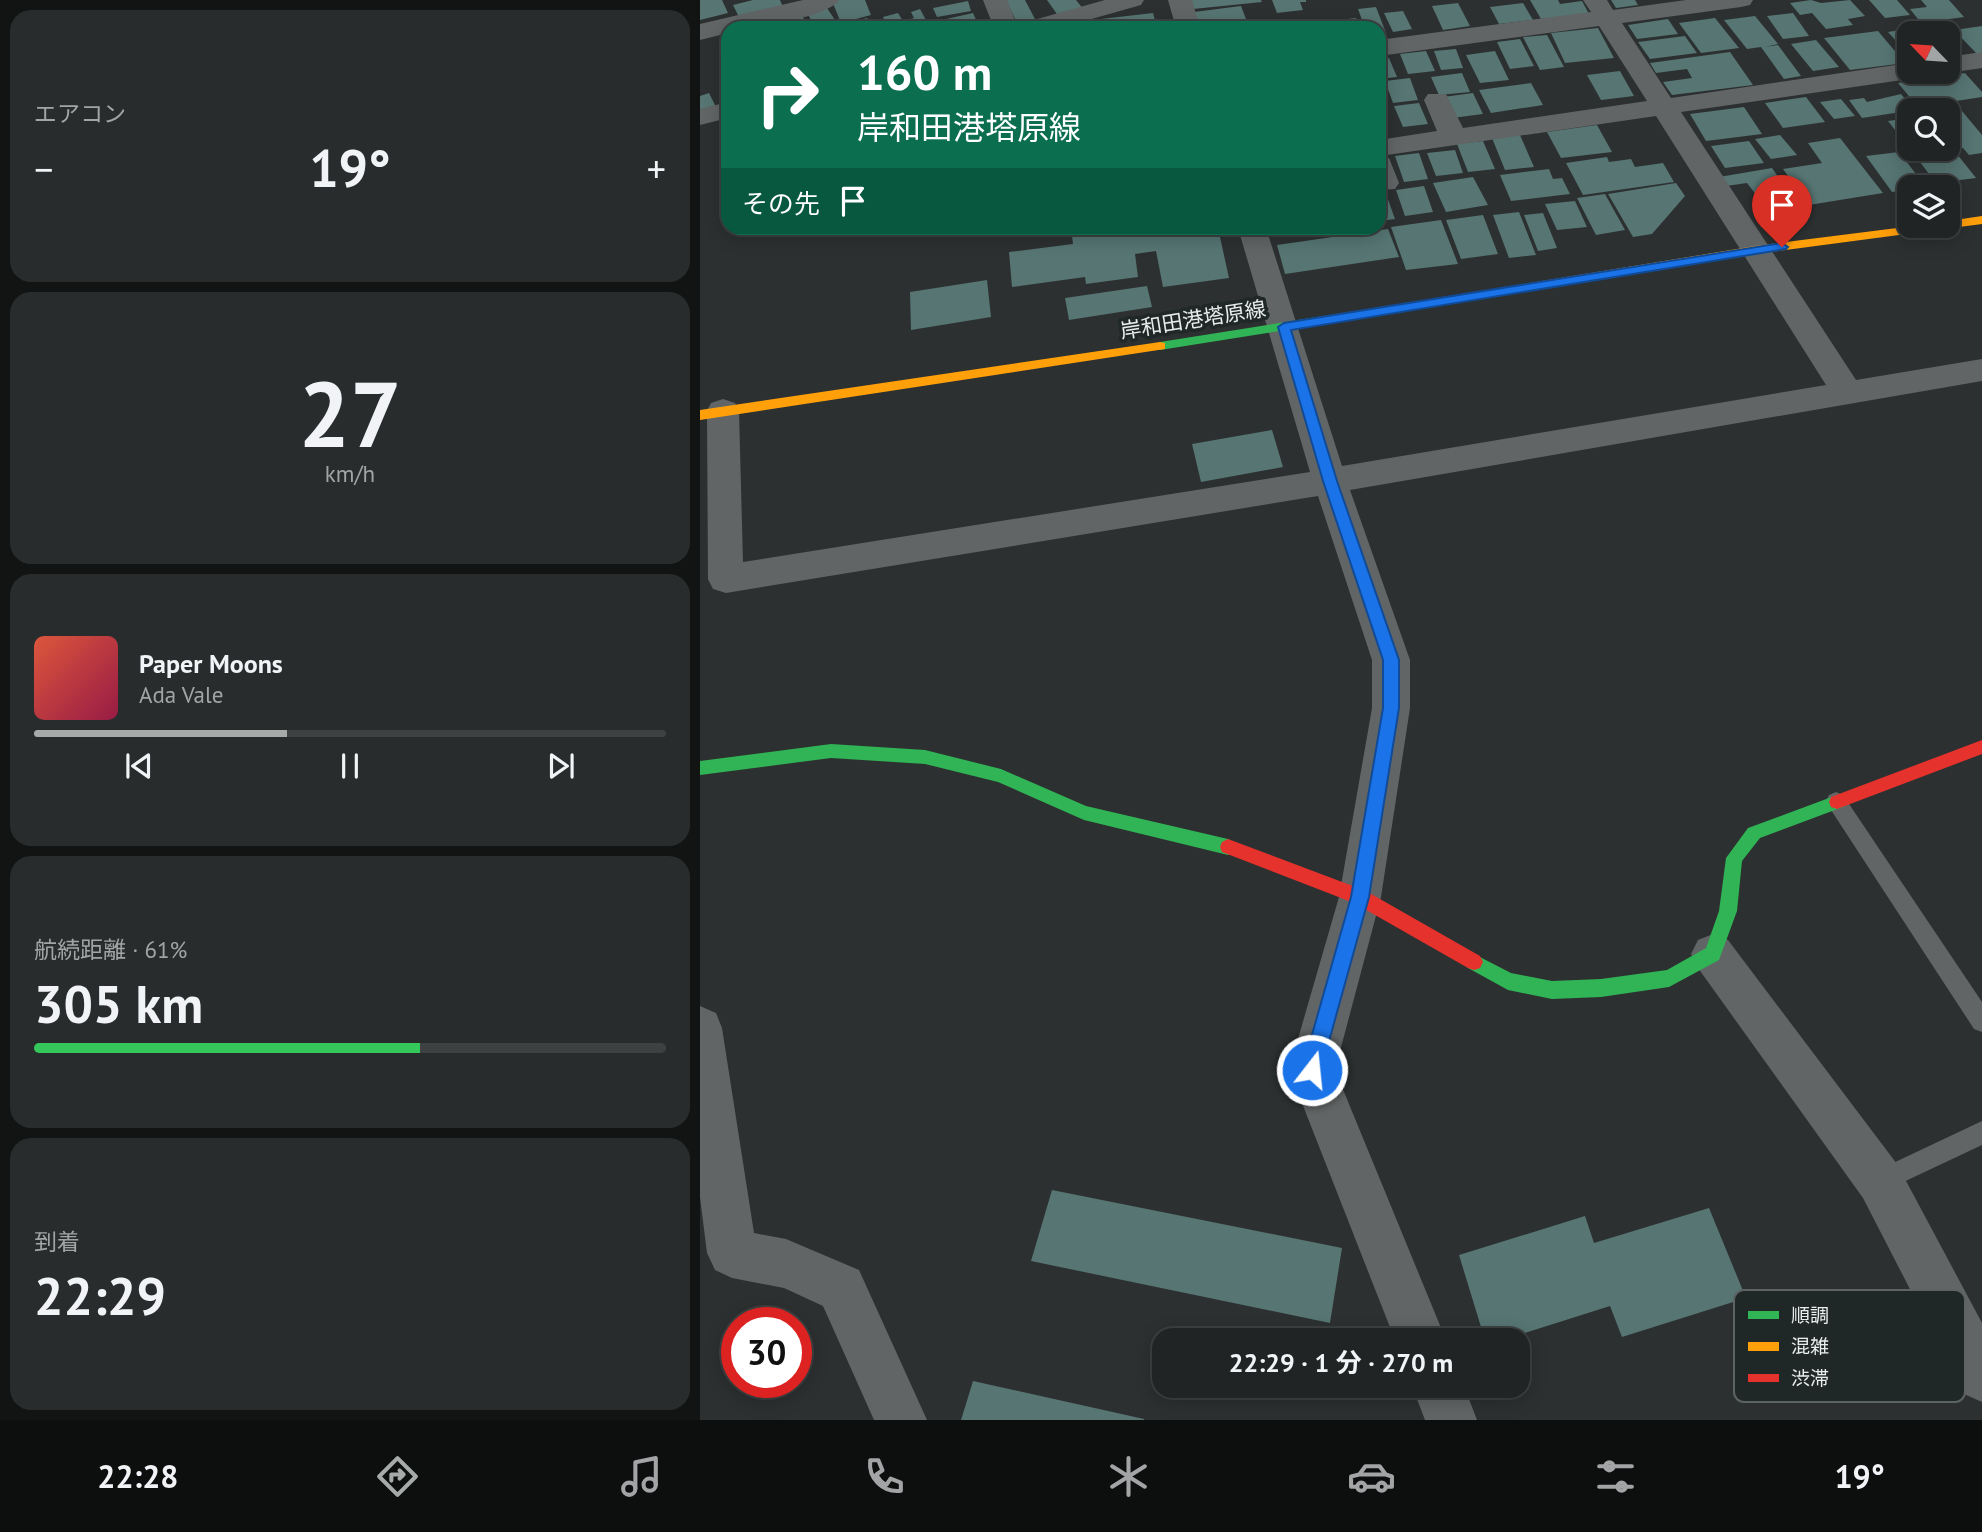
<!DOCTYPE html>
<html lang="ja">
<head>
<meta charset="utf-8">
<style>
	:root { --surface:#212424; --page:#292c2c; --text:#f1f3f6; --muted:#a2a4a6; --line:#3e4141; --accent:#a6abaa }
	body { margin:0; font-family:"PT Sans","Noto Sans JP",sans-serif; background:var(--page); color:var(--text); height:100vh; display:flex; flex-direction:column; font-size:26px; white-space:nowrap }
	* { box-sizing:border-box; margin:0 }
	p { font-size:23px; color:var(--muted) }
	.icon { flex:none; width:38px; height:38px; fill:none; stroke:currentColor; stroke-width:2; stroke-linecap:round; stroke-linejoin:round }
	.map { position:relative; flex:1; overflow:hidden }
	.panel { display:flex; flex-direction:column; gap:10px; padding:10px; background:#121414; width:700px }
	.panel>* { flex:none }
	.banner { position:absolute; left:21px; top:21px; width:665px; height:214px; border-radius:21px; box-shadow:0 4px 18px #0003,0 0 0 2px var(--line); background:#0b6e4f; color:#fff; overflow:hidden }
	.needle { width:46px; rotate:295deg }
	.buttons { position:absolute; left:1197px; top:21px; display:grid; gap:14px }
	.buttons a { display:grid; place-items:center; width:63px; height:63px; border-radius:14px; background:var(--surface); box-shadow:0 4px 18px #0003,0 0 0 2px var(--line); font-size:35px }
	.speed { position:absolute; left:21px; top:1307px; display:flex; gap:14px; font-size:35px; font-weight:700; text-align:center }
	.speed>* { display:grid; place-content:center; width:91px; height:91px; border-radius:50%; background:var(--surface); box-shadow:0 4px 18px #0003,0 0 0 2px var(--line); line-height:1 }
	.speed .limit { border:10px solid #d22; background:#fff; color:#111 }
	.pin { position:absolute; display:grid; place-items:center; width:60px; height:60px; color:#fff; margin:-72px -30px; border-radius:50% 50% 50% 0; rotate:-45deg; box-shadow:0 0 7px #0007 }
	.pin .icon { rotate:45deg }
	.me { position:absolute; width:77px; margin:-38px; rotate:16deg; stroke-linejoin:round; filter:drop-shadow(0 0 5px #0008) }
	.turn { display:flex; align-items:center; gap:24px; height:147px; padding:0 21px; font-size:32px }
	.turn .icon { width:91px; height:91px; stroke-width:2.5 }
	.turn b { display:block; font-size:49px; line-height:60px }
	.then { display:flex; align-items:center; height:66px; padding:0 21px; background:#0003; gap:14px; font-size:26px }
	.big { font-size:52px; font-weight:700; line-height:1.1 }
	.panel .widget { flex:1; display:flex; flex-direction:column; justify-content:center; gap:10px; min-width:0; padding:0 24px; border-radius:21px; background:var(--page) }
	.panel .dial { align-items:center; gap:0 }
	.dial b { font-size:91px; line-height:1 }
	.song { display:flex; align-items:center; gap:21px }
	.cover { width:84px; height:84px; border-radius:10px; background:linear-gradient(135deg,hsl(10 70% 55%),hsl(340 70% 35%)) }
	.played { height:7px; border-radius:4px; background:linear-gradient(90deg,var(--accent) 40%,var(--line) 40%) }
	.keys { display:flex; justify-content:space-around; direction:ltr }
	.heat { display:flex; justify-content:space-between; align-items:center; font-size:38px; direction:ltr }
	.charge { height:10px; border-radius:5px; background:linear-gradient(90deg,#34c759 61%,var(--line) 0) }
	.trip { position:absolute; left:452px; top:1328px; width:378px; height:70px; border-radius:21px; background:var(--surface); box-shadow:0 4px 18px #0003,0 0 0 2px var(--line); font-weight:700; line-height:70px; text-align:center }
	.tabs { display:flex; height:112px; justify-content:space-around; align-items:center; background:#0d0e0e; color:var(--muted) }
	.tabs .icon { width:49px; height:49px }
	.tabs .current { color:var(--accent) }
	.tabs b { font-size:32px; color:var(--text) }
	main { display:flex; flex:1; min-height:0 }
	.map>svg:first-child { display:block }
	.building { fill:#567573 }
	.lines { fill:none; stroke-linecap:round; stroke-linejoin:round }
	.lane { fill:#626565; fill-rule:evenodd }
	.street { fill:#626565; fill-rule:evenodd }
	.fast { fill:#30b455; fill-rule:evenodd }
	.slow { fill:#ff9f0a; fill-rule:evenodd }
	.jam { fill:#e5322d; fill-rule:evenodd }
	.route { fill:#1a73e8; stroke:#114b97; stroke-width:2 }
	.labels { text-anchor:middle; stroke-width:7; stroke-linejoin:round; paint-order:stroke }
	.far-street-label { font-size:21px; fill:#e7edec; stroke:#202827 }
	.key { fill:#202827; stroke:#5c6362; stroke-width:2 }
	.key-label { font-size:19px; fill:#e7edec }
</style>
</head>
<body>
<main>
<section class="panel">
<div class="widget"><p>エアコン</p>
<div class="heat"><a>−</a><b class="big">19°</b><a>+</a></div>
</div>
<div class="widget dial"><b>27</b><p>km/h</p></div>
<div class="widget">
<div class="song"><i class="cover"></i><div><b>Paper Moons</b><p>Ada Vale</p></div></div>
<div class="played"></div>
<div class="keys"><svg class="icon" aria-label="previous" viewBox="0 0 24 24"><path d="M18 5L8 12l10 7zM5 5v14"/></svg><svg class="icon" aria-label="pause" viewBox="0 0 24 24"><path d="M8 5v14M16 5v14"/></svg><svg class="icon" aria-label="next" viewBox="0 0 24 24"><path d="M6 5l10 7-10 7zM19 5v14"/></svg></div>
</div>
<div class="widget"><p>航続距離 · 61%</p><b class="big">305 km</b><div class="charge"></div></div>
<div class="widget"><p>到着</p><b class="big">22:29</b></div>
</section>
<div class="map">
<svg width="1282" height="1420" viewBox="0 0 1282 1420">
	<rect width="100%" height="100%" fill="#2c3030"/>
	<!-- building -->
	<path class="building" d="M 0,0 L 22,0 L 28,13 L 0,20 Z
		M 53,0 L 80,0 L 83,7 L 39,17 L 33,5 Z
		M 134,0 L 165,0 L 171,15 L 141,23 L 132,1 Z
		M 306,0 L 325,0 L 336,21 L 318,25 Z
		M 347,0 L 376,0 L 384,10 L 359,17 Z
		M 490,0 L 561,0 L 562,2 L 493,9 Z
		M 572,0 L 606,0 L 606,2 L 600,2 L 603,10 L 577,13 Z
		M 830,0 L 858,0 L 860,4 L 882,1 L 889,14 L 841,19 Z
		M 911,0 L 935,0 L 938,5 L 916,8 Z
		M 1111,0 L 1121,3 L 1150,0 L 1165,16 L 1148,19 L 1153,25 L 1126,29 L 1112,13 L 1100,15 L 1090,3 Z
		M 1169,0 L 1197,0 L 1210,15 L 1185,18 Z
		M 1221,0 L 1249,0 L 1264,17 L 1221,23 L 1210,9 L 1227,7 Z
		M 268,1 L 271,11 L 237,17 L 233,8 Z
		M 758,3 L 770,26 L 743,30 L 732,6 Z
		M 823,3 L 833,20 L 799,24 L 790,7 Z
		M 125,5 L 137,23 L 116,28 L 107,13 Z
		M 541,6 L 546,19 L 498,25 L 494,12 Z
		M 676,7 L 686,33 L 679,33 L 679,28 L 665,28 L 658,9 Z
		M 220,9 L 227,22 L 200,28 L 188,28 L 183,17 L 198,13 L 203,21 L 214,18 L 211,12 Z
		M 703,11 L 712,29 L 693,32 L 684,13 Z
		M 273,13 L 277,22 L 236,28 L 233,22 Z
		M 453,13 L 457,28 L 403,28 L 401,19 Z
		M 1093,13 L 1109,36 L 1083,39 L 1067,16 Z
		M 101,15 L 111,28 L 79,28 L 75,23 Z
		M 1055,16 L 1078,44 L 1065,47 L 1078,45 L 1101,76 L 1084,79 L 1061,47 L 1047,49 L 1024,20 Z
		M 167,18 L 170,23 L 178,21 L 182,28 L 142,28 L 141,25 Z
		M 656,18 L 660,28 L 644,28 L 640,20 Z
		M 1015,18 L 1039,48 L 1001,53 L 979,23 Z
		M 968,19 L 978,34 L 937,39 L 928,25 Z
		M 1237,24 L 1246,33 L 1209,33 L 1209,49 L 1204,50 L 1188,32 Z
		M 1282,26 L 1282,53 L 1277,54 L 1254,30 Z
		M 898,28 L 914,58 L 865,63 L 851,33 Z
		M 1178,31 L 1205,63 L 1150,70 L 1124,38 Z
		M 847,35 L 864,67 L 840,70 L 823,37 Z
		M 985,36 L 997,53 L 950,59 L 938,42 Z
		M 820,39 L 834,66 L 810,69 L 797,42 Z
		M 1116,40 L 1139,67 L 1113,71 L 1091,44 Z
		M 756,49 L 763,68 L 741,70 L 734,51 Z
		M 726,51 L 735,71 L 708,74 L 700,54 Z
		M 795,51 L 809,80 L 780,83 L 766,55 Z
		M 1030,52 L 1053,85 L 972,95 L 963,82 L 992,78 L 987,69 L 956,73 L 950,63 Z
		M 689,58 L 697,77 L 679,79 L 679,59 Z
		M 920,71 L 934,96 L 901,100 L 887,75 Z
		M 762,73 L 770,92 L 739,95 L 731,77 Z
		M 1265,73 L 1282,92 L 1282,97 L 1218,107 L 1198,83 Z
		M 710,78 L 718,100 L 693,103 L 685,81 Z
		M 831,83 L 843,105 L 791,113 L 779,90 Z
		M 9,93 L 16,107 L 0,112 L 0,96 Z
		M 773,93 L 783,114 L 752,118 L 743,97 Z
		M 1201,94 L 1214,110 L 1162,118 L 1149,100 L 1164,98 L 1167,102 Z
		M 1106,97 L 1125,122 L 1083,128 L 1065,103 Z
		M 1141,99 L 1155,116 L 1134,119 L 1120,102 Z
		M 719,103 L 728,124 L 703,127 L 694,106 Z
		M 682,107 L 688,126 L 679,127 L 679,108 Z
		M 1044,107 L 1062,134 L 1006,141 L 990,114 Z
		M 1262,111 L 1282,135 L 1282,153 L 1269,155 L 1263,148 L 1253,149 L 1276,178 L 1236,183 L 1210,149 L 1248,149 L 1248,113 Z
		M 1209,118 L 1209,148 L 1188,121 Z
		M 897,125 L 912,152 L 861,158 L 847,132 Z
		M 820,135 L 834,167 L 805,170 L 792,138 Z
		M 1080,135 L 1097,155 L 1071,159 L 1055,139 Z
		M 1140,138 L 1183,193 L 1109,205 L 1083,169 L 1122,163 L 1108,143 Z
		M 783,141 L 795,169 L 768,172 L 757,144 Z
		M 1049,141 L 1064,163 L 1025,168 L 1011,146 Z
		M 755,150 L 763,173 L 736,176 L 727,153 Z
		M 1199,152 L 1226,187 L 1192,192 L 1166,156 Z
		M 719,153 L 728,179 L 704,182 L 695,156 Z
		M 907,157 L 909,162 L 931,159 L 935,167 L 963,163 L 974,182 L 883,195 L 866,163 Z
		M 1072,168 L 1088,191 L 1057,196 L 1047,183 L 1026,186 L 1019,177 Z
		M 849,169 L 853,179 L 862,178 L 870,194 L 811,201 L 800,175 Z
		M 773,177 L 788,205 L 746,212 L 733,183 Z
		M 976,183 L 985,196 L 952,234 L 933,237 L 908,194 Z
		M 724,186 L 733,212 L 705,216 L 696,190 Z
		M 685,191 L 695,219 L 679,221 L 679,192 Z
		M 905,194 L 925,230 L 896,235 L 877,198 Z
		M 875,201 L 887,227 L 857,230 L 845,204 Z
		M 819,212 L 836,255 L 809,258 L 793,215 Z
		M 843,213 L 857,248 L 838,251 L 824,215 Z
		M 783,215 L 798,254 L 761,259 L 746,220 Z
		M 741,220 L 758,264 L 706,270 L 691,227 Z
		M 371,228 L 518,228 L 529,278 L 463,287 L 456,251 L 435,254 L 438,277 L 386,284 L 385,277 L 312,287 L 309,252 L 373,244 Z
		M 579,228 L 612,228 L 612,229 L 581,234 Z
		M 688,229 L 699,257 L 585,274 L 577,245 Z
		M 287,280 L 291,317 L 211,330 L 210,292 Z
		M 447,286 L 452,307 L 369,320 L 365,298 Z
		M 572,430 L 583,467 L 501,482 L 492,444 Z
		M 352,1190 L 642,1248 L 630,1323 L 331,1261 Z
		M 1009,1208 L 1046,1298 L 922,1337 L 910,1306 L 803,1340 L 785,1340 L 759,1255 L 885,1216 L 894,1243 Z
		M 273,1381 L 444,1419 L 444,1420 L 261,1420 Z"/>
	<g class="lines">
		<!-- lane -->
		<path class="lane" d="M 1136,792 L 1143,795 L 1282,1002 L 1282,1032 L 1274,1029 L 1129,807 L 1126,801 L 1129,795 Z
			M 1282,1121 L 1282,1145 L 1180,1193 L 1172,1189 L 1168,1181 L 1172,1173 Z"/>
		<!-- street -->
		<path class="street" d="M 103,0 L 139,0 C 126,19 51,28 28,28 L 28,33 L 0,40 L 0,24 Z
			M 283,0 L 307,0 L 318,28 L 294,28 Z
			M 405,0 L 444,0 L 441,5 L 360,28 L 320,28 L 323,23 Z
			M 468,0 L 492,0 L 500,28 L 476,28 Z
			M 883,0 L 907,0 L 913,10 L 986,0 L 1053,0 L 1050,5 L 1041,7 L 922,23 L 971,98 L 1209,63 L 1209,72 L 1221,72 L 1218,76 L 1209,79 L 981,112 L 1156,380 L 1282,359 L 1282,381 L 650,490 L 710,660 L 710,708 L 681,897 L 635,1070 L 746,1340 L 695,1340 L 589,1070 L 639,897 L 672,708 L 672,660 L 618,496 L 26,593 L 13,589 L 8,579 L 7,411 L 11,403 L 23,399 L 35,403 L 39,411 L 43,562 L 610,472 L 538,228 L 566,228 L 642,466 L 1126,385 L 956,116 L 680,156 L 689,158 L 699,183 L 695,189 L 679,190 L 679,140 L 737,131 L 724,100 L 728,94 L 746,94 L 763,128 L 947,101 L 899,26 L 679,56 L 679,40 L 891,12 Z
			M 1282,52 L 1282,68 L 1248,73 L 1244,72 L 1248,72 L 1248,57 Z
			M 28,102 L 28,118 L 0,125 L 0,109 Z
			M 1013,934 L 1028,940 L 1197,1164 L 1282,1323 L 1282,1402 L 1264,1394 L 1163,1198 L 998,968 L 991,954 L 998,940 Z
			M 0,1006 L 16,1013 L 22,1028 L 54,1233 L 86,1239 L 159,1270 L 227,1420 L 174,1420 L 123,1306 L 84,1288 L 32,1278 L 15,1270 L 7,1253 L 0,1197 Z
			M 712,1386 L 764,1386 L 777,1420 L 725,1420 Z"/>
		<!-- fast -->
		<path class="fast" d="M 757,295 L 763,299 L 761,302 L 460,350 L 454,346 L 460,342 Z
			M 131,744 L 225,750 L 301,769 L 386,806 L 528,839 L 534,842 L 536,847 L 534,852 L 528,855 L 384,820 L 298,782 L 225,764 L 131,758 L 0,775 L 0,761 Z
			M 1137,795 L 1143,797 L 1145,802 L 1143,807 L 1060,838 L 1042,861 L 1037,911 L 1019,960 L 969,987 L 901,997 L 852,999 L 808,990 L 768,968 L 765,962 L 768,956 L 774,954 L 811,973 L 852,981 L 901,979 L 967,970 L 1006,948 L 1019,911 L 1026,858 L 1048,828 Z"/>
		<!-- slow -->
		<path class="slow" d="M 1282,216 L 1282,224 L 1055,254 L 757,303 L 751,299 L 757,295 L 1055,246 L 1213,226 L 1248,226 L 1248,221 Z
			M 460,342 L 465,343 L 465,349 L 0,420 L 0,410 Z"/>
		<!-- jam -->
		<path class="jam" d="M 1282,740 L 1282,754 L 1137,809 L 1131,807 L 1129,802 L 1131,797 Z
			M 528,839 L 666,891 L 780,956 L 783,962 L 780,968 L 774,970 L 768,968 L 654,903 L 522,852 L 520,847 L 522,842 Z"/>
	</g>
	<!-- route -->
	<path class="route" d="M 1082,243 L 1088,247 L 1086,249 L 591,330 L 637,481 L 699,660 L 699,708 L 669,897 L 621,1070 L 618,1076 L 612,1079 L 605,1076 L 602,1070 L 651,897 L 683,708 L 683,660 L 623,481 L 578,327 L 584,323 Z"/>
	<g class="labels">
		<!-- far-street labels -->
		<g class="far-street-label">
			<text transform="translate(493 320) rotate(-9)" y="7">岸和田港塔原線</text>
		</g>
	</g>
	<!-- legend -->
	<rect x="1034" y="1290" width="231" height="112" rx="10" class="key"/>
	<rect x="1048" y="1311" width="31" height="8" fill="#30b455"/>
	<rect x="1048" y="1342" width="31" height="9" fill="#ff9f0a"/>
	<rect x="1048" y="1374" width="31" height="8" fill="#e5322d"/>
	<g class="key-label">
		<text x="1091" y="1322">順調</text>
		<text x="1091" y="1353">混雑</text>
		<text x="1091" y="1385">渋滞</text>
	</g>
</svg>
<div class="buttons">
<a><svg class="needle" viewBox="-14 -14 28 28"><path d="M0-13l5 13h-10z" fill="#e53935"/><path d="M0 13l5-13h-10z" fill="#a2a4a6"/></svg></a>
<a><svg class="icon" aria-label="search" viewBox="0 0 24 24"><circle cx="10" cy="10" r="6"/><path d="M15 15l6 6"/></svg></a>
<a><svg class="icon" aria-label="layers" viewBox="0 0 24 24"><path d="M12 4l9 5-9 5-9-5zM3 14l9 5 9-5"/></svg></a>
</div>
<div class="speed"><div class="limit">30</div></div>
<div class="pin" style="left:1082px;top:247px;background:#d93025"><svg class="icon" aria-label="arrive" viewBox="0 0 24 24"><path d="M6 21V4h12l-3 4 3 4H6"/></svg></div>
<svg class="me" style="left:612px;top:1070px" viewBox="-20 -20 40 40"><circle r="17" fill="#1a73e8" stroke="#fff" stroke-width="3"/><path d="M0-11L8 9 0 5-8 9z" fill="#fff"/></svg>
<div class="trip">22:29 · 1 分 · 270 m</div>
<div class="banner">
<div class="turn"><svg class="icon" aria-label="right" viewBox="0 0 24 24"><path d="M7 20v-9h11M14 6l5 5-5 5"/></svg><div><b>160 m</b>岸和田港塔原線</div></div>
<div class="then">その先<svg class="icon" aria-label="arrive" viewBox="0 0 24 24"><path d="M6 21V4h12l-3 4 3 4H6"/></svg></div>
</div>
</div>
</main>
<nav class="tabs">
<b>22:28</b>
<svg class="icon current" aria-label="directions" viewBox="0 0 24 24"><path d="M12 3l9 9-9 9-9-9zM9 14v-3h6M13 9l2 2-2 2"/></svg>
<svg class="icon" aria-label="music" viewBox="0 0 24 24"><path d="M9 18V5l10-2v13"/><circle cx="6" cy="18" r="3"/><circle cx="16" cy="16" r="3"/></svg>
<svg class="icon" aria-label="phone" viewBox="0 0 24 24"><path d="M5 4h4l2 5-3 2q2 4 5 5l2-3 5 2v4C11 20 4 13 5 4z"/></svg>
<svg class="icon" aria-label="climate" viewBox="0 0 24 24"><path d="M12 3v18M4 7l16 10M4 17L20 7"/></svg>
<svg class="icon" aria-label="car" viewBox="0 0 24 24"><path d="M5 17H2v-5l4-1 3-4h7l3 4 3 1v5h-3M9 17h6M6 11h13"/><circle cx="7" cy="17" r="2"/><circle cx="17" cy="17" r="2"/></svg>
<svg class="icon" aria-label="filters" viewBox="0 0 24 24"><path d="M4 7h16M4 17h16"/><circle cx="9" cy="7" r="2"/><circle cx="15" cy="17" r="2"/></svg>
<b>19°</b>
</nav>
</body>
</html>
